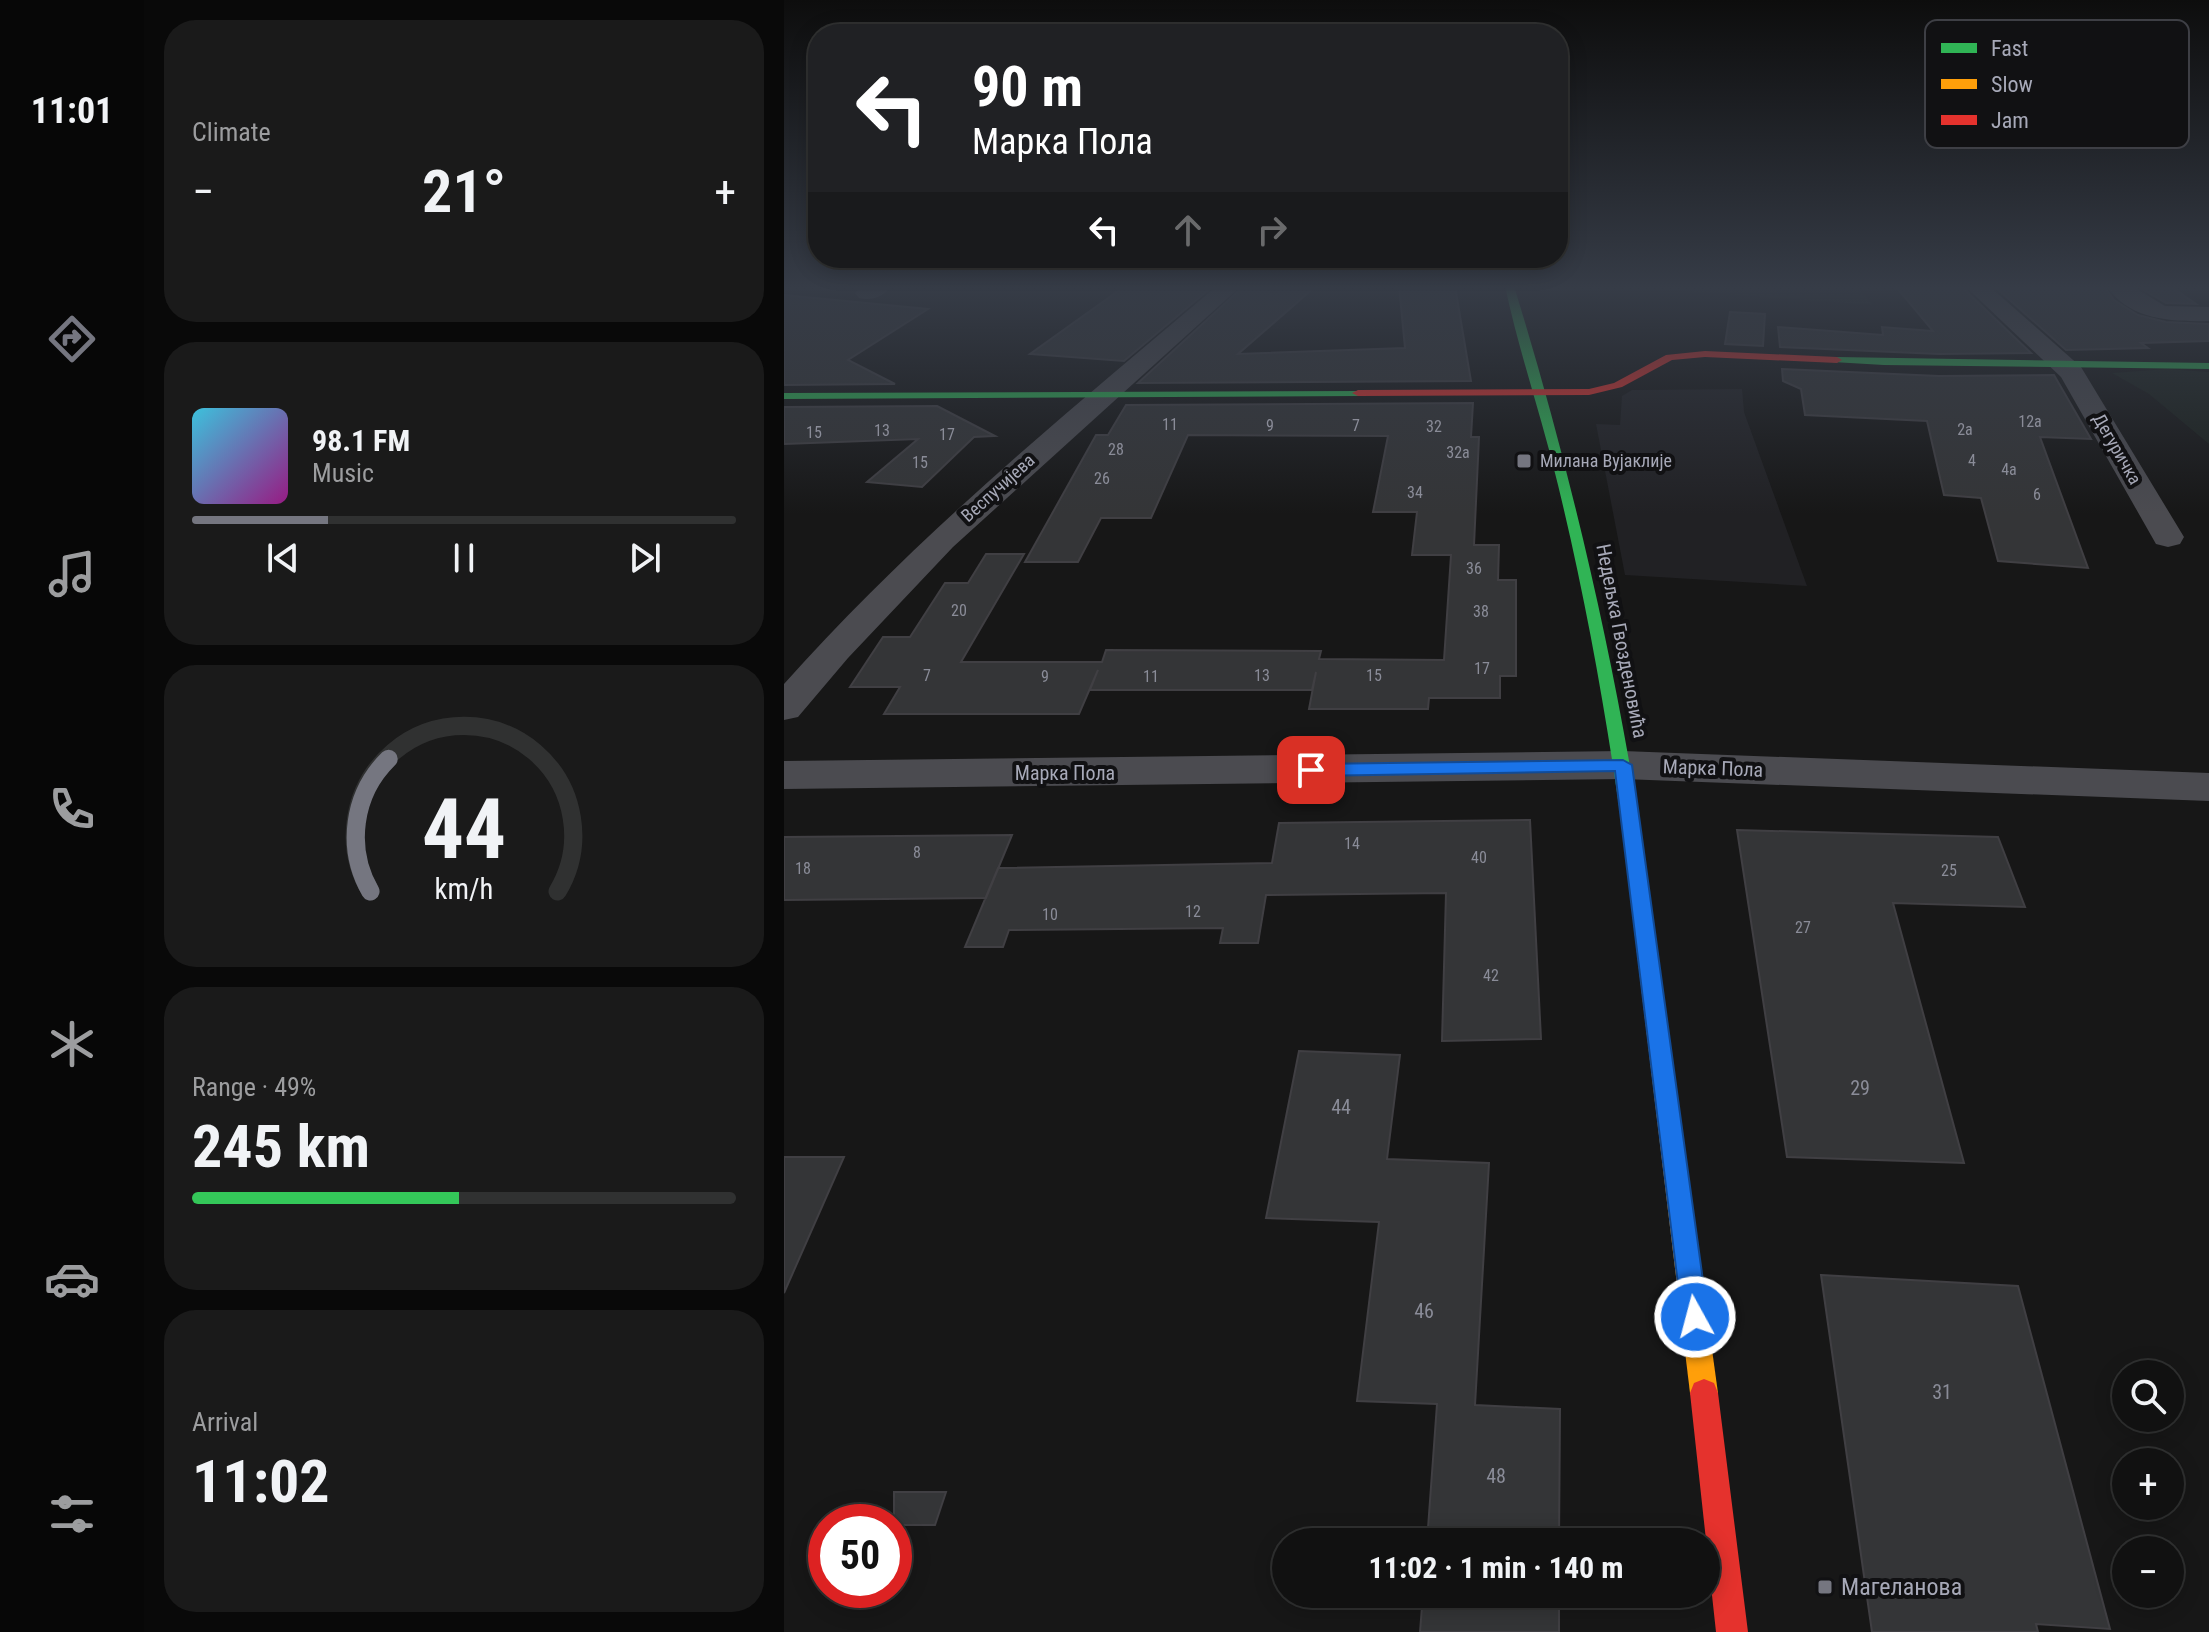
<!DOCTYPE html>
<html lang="en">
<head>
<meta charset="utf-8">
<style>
	:root { --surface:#111; --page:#1a1a1a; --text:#f1f3f6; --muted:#9c9d9f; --line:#303131; --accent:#757680 }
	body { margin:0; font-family:"Roboto Condensed",sans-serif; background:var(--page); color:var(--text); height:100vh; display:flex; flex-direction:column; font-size:30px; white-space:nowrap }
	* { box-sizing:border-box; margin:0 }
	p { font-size:26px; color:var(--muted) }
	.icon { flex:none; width:44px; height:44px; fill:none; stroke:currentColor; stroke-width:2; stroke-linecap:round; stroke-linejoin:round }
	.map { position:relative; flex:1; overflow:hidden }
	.sheet { display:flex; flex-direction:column; gap:20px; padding:20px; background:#090909; width:640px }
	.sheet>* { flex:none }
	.hud { position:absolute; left:24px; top:24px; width:760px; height:244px; border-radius:32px; box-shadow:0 4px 20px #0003,0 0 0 2px var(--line); background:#202124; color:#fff; overflow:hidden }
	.fabs { position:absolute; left:1328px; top:1360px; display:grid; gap:16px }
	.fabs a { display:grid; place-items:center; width:72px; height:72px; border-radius:50%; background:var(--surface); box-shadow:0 4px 20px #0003,0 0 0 2px var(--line); font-size:40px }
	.speed { position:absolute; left:24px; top:1504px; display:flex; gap:16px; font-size:40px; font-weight:700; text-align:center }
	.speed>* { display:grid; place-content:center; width:104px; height:104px; border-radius:50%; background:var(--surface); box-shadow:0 4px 20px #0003,0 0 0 2px var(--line); line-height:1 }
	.speed .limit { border:12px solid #d22; background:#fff; color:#111 }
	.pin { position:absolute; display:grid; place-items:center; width:68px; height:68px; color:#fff; margin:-34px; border-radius:16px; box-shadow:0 4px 12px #0006 }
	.me { position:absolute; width:88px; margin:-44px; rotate:353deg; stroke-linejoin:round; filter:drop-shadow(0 0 6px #0008) }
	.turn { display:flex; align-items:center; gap:28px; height:168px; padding:0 32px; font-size:36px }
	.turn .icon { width:104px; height:104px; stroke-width:2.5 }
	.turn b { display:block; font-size:56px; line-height:68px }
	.lanes { display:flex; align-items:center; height:76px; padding:0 32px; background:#0003; justify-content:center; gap:40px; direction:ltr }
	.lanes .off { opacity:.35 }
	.big { font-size:60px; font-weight:700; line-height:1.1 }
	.sheet .tile { flex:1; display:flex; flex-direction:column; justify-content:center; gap:12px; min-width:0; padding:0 28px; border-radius:32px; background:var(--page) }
	.sheet .dial { align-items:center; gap:0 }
	.dial svg { height:208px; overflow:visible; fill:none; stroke:var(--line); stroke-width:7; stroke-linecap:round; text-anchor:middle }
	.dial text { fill:var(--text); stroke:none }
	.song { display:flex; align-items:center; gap:24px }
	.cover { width:96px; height:96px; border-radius:12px; background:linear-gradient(135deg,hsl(190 70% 55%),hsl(310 70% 35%)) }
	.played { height:8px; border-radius:4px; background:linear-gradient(90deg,var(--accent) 25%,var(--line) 25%) }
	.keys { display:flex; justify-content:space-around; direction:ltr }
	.heat { display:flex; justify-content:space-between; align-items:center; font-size:44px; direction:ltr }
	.charge { height:12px; border-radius:6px; background:linear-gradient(90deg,#34c759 49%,var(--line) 0) }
	.trip { position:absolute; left:488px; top:1528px; width:448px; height:80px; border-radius:40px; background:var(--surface); box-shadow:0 4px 20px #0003,0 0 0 2px var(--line); font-weight:700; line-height:80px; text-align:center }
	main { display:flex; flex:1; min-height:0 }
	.menu { display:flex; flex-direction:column; width:144px; justify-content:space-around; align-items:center; background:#070707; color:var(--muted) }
	.menu .icon { width:56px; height:56px }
	.menu .on { color:var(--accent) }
	.menu b { font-size:36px; color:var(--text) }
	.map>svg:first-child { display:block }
	.built { fill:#212124 }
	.green { fill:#1b211d }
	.building { fill:#343537; stroke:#403f43; stroke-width:2 }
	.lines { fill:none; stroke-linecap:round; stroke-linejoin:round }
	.street { fill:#4b4b50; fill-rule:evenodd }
	.fast { fill:#30b455; fill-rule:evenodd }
	.slow { fill:#ff9f0a; fill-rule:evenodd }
	.jam { fill:#e5322d; fill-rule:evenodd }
	.route { fill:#1a73e8; stroke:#114b97; stroke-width:2 }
	.poi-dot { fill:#757680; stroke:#111113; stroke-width:3 }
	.labels { text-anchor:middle; stroke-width:8; stroke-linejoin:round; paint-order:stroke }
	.number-label { font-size:16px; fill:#8a8c98 }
	.far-street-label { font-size:18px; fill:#a7a9b8; stroke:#111113 }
	.far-poi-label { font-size:18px; fill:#a7a9b8; stroke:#111113; text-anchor:start }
	.street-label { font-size:20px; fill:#a7a9b8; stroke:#111113 }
	.near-number-label { font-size:20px; fill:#8a8c98 }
	.near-poi-label { font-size:24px; fill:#a7a9b8; stroke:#111113; text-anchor:start }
	.key { fill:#111113; stroke:#3e3f45; stroke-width:2 }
	.key-label { font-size:22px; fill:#a7a9b8 }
</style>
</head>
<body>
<main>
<nav class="menu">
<b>11:01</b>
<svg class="icon on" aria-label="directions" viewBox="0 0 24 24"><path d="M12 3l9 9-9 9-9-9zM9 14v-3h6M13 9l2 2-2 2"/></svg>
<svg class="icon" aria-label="music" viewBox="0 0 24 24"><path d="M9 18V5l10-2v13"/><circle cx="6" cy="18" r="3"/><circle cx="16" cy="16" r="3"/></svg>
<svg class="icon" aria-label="phone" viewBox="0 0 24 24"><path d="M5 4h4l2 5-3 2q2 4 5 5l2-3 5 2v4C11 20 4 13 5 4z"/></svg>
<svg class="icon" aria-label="climate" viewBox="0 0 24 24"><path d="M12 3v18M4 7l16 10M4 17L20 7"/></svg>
<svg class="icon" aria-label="car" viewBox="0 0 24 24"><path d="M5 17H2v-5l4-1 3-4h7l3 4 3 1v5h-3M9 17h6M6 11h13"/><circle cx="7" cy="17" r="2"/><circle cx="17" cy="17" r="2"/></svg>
<svg class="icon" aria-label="filters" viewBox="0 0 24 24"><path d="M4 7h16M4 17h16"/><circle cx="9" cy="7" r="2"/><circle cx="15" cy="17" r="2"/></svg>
</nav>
<section class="sheet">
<div class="tile"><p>Climate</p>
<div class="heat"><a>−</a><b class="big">21°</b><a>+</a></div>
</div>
<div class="tile">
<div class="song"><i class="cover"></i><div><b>98.1 FM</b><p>Music</p></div></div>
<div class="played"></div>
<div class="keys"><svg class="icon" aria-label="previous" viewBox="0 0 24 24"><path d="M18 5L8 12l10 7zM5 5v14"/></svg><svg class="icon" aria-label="pause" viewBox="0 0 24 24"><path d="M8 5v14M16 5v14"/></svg><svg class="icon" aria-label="next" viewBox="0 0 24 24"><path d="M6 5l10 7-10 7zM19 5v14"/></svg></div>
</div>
<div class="tile dial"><svg viewBox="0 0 100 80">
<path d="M14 69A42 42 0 1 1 86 69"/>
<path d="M14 69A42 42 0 0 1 21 18" stroke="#757680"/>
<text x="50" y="56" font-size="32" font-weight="700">44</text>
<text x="50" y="72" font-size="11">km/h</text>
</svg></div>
<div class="tile"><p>Range · 49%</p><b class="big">245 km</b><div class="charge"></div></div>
<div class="tile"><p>Arrival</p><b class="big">11:02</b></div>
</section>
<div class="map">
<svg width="1425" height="1632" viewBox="0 0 1425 1632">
	<rect width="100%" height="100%" fill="#171717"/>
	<!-- built -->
	<path class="built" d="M 958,389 L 960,412 L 1023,586 L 841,575 L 812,424 L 836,425 L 838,396 L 848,390 Z"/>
	<!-- green -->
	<path class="green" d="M 827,286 L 1072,286 L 1089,305 Z
		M 1383,369 L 1425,372 L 1425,444 L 1365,394 L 1328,373 Z"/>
	<!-- building -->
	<path class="building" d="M 341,286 L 429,286 L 340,361 L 246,354 Z
		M 460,286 L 532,286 L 454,354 L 621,348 L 615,286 L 671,286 L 687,381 L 354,383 Z
		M 1210,286 L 1320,286 L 1330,300 L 1354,315 L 1382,322 L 1425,324 L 1425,341 L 1357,343 L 1364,348 L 1282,350 Z
		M 1353,286 L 1386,286 L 1412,304 L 1382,303 Z
		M 1170,287 L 1178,287 L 1247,353 L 1155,354 L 996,347 L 994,327 L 1099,335 L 1098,327 L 1149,331 L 1113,288 Z
		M 0,295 L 144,309 L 64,360 L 111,384 L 0,385 Z
		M 946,312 L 981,314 L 979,346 L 941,344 Z
		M 998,369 L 1155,376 L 1270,375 L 1307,439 L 1256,437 L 1304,568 L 1214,561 L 1197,498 L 1160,495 L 1143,421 L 1021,415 L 1017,389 L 999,381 Z
		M 689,403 L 687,437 L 695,437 L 690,545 L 715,545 L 714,580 L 732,580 L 732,676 L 716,676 L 716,698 L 645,698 L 644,709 L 525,709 L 532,672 L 528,690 L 306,690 L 314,670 L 295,714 L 100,714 L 116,687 L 66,687 L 99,637 L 126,637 L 161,583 L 184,583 L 202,554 L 240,554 L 177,662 L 318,662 L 322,650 L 537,651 L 535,659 L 660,660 L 667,555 L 628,555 L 633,512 L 589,512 L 604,436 L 404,435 L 367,518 L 317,518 L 294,562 L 241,562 L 312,435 L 324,435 L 342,405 Z
		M 153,406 L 211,436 L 190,437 L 138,487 L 83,482 L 134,439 L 0,444 L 0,407 Z
		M 746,820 L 757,1039 L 658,1041 L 662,893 L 482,895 L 474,943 L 436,943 L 439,928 L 225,930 L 219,947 L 181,947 L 214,868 L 488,863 L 495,823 Z
		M 953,830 L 1214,837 L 1241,907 L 1109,903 L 1180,1163 L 1003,1157 Z
		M 228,835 L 202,898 L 0,900 L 0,837 Z
		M 515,1051 L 616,1055 L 603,1159 L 705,1163 L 691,1405 L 776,1409 L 775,1542 L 643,1542 L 653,1404 L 573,1401 L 595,1222 L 482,1218 Z
		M 0,1157 L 60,1157 L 0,1293 Z
		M 1037,1275 L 1234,1286 L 1326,1629 L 1252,1624 L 1254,1632 L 1088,1632 Z
		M 110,1492 L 162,1492 L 151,1525 L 110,1525 Z
		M 639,1594 L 775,1594 L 775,1632 L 636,1632 Z"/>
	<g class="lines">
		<!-- street -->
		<path class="street" d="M 79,286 L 107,286 C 100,297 87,301 75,298 L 71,293 Z
			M 433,286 L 457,286 L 169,547 L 64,658 L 14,717 L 0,720 L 0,684 C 131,537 283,412 433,286 Z
			M 1181,286 L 1205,286 L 1297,367 L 1400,537 L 1396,544 L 1384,547 L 1372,544 L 1277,377 Z
			M 1323,286 L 1348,286 L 1381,306 L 1425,307 L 1425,321 C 1389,322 1344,320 1323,286 Z
			M 839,751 L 1425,773 L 1425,801 L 839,779 L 0,789 L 0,761 Z"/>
		<!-- fast -->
		<path class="fast" d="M 721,286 L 730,286 C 784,462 826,639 855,820 L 846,826 L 837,820 C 821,707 801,596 774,485 C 758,418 735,352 721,286 Z
			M 1053,357 L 1425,363 L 1425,369 L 1100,365 L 1049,362 L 1048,360 Z
			M 578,391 L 580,393 L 574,396 L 0,399 L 0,393 Z"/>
		<!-- slow -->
		<path class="slow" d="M 846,814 L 855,820 L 934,1393 L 930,1403 L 920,1407 L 910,1403 L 906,1393 L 837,820 Z"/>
		<!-- jam -->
		<path class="jam" d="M 921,351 L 1053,357 L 1058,360 L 1053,363 L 921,357 L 888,360 L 838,387 L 805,395 L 574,396 L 568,393 L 574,390 L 805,389 L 830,383 L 882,355 Z
			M 920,1379 L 930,1383 L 934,1393 L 964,1632 L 932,1632 L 906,1393 L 910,1383 Z"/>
	</g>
	<!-- sky -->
	<linearGradient id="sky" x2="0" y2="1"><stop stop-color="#0d0d0d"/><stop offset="0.56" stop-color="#363c47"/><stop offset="1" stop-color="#363c47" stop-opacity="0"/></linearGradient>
	<rect width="1425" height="514" fill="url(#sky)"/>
	<!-- route -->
	<path class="route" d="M 839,760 L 848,765 L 924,1317 L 920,1326 L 911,1330 L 902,1326 L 898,1317 L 831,771 L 527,776 L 518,770 L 527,764 Z"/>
	<!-- markers -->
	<g class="poi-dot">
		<rect x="732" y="453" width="16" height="16" rx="4"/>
		<rect x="1033" y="1579" width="16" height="16" rx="4"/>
	</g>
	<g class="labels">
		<!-- number labels -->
		<g class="number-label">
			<text x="1246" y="427">12a</text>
			<text x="386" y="430">11</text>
			<text x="486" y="431">9</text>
			<text x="572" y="431">7</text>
			<text x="650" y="432">32</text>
			<text x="1181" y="435">2a</text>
			<text x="98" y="436">13</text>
			<text x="30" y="438">15</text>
			<text x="163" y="440">17</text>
			<text x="332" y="455">28</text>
			<text x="674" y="458">32a</text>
			<text x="1188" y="466">4</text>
			<text x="136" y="468">15</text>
			<text x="1225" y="475">4a</text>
			<text x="318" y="484">26</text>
			<text x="631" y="498">34</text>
			<text x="1253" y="500">6</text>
			<text x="690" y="574">36</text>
			<text x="175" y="616">20</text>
			<text x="697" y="617">38</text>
			<text x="698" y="674">17</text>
			<text x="143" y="681">7</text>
			<text x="478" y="681">13</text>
			<text x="590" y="681">15</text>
			<text x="261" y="682">9</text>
			<text x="367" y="682">11</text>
			<text x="568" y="849">14</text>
			<text x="133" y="858">8</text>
			<text x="695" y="863">40</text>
			<text x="19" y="874">18</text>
			<text x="1165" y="876">25</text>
			<text x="409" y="917">12</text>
			<text x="266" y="920">10</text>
			<text x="1019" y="933">27</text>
			<text x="707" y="981">42</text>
		</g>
		<!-- far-street labels -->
		<g class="far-street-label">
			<text transform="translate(1333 449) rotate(60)" y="6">Дегуричка</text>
			<text transform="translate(214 488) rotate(-42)" y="6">Веспучијева</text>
		</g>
		<!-- far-poi labels -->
		<g class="far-poi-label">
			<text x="756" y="467">Милана Вујаклије</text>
		</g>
		<!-- street labels -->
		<g class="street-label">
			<text transform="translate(838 641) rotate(79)" y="7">Недељка Гвозденовића</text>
			<text transform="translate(929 768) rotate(2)" y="7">Марка Пола</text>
			<text x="281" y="780">Марка Пола</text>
		</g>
		<!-- near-number labels -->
		<g class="near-number-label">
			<text x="1076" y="1095">29</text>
			<text x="557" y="1114">44</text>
			<text x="640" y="1318">46</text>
			<text x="1158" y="1399">31</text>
			<text x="712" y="1483">48</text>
		</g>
		<!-- near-poi labels -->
		<g class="near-poi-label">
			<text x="1057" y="1595">Магеланова</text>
		</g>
	</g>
	<!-- legend -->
	<rect x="1141" y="20" width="264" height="128" rx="12" class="key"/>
	<rect x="1157" y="43" width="36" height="10" fill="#30b455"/>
	<rect x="1157" y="79" width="36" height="10" fill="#ff9f0a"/>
	<rect x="1157" y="115" width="36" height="10" fill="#e5322d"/>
	<g class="key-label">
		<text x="1207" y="56">Fast</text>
		<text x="1207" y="92">Slow</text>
		<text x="1207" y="128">Jam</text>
	</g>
</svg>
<div class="fabs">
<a><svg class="icon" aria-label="search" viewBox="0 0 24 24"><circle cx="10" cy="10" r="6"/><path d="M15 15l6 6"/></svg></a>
<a>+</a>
<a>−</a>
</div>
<div class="speed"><div class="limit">50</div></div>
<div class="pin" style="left:527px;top:770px;background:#d93025"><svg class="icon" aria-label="arrive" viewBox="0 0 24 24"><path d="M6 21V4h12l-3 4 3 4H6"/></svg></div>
<svg class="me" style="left:911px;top:1317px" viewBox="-20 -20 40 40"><circle r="17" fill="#1a73e8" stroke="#fff" stroke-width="3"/><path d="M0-11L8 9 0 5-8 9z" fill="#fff"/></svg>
<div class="trip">11:02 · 1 min · 140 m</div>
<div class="hud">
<div class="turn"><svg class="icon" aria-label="left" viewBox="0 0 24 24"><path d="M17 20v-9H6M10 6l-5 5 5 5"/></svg><div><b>90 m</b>Марка Пола</div></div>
<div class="lanes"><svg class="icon" aria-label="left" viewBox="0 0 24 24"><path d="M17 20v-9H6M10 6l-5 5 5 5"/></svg><svg class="icon off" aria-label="ahead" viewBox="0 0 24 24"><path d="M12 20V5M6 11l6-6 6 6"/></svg><svg class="icon off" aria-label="right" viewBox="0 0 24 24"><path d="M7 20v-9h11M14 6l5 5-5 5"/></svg></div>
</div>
</div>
</main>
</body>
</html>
